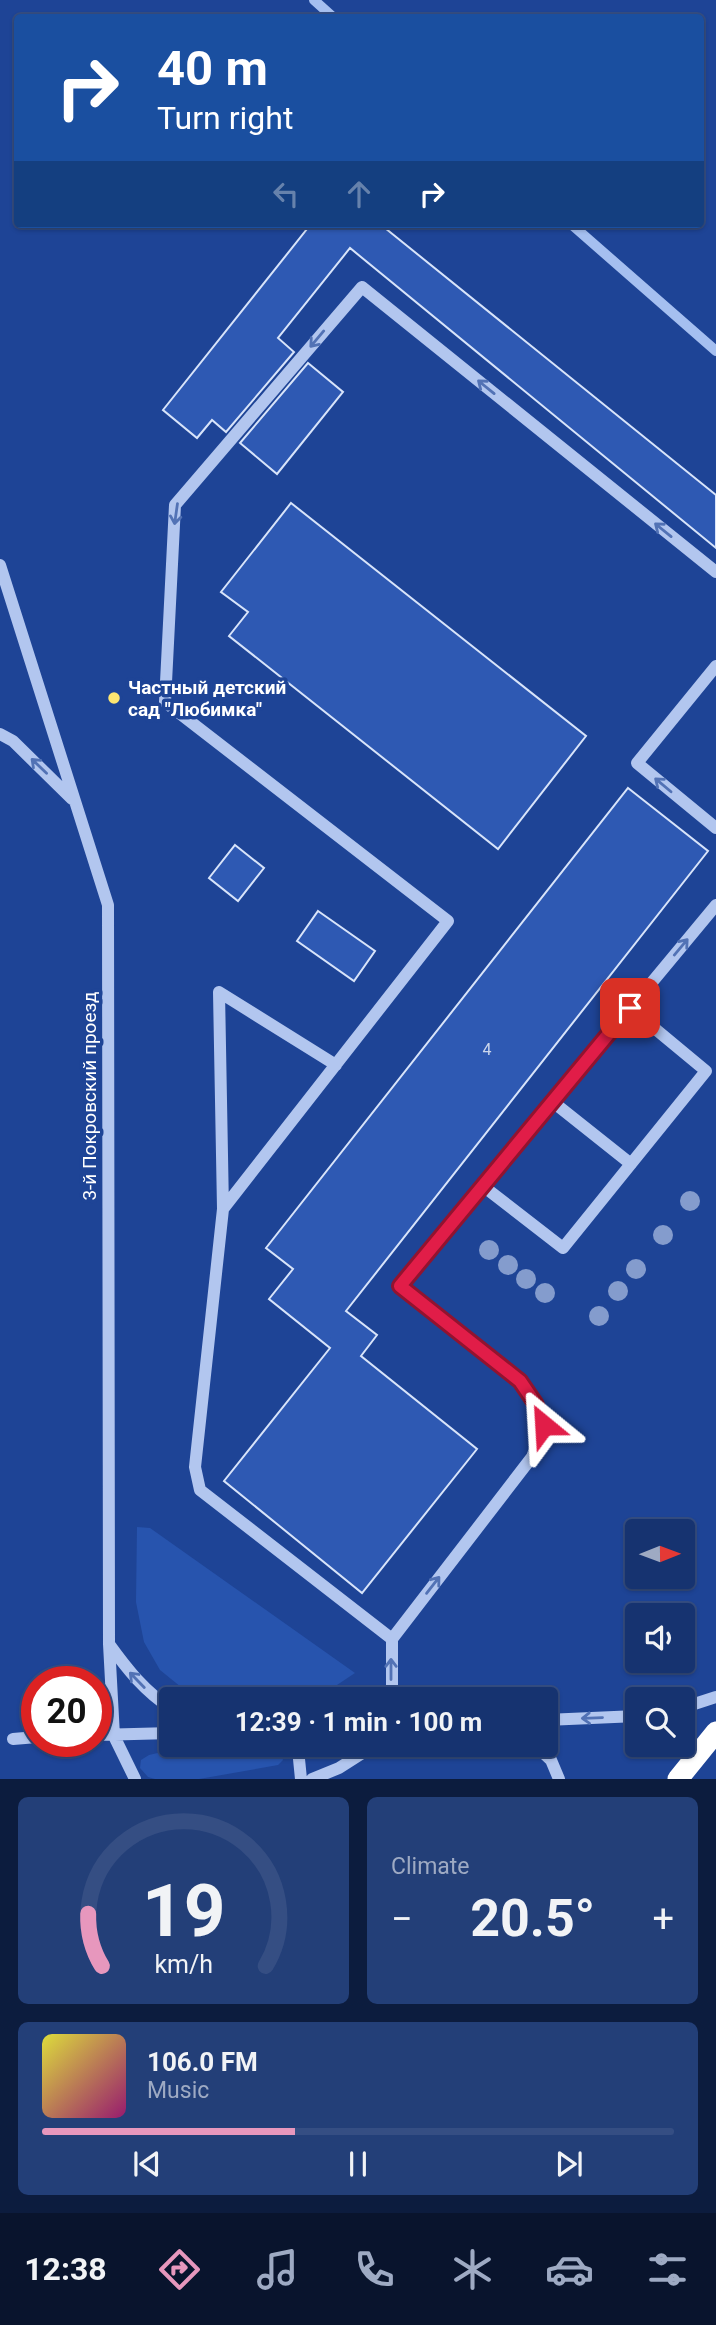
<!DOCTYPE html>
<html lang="en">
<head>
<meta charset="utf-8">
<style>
	:root { --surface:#163370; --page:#233f78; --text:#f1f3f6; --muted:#9eaac3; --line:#354e83; --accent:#e797bd }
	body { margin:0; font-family:Roboto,sans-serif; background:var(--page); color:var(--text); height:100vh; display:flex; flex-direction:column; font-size:26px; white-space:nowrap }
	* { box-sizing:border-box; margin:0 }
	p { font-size:23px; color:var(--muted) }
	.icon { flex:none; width:38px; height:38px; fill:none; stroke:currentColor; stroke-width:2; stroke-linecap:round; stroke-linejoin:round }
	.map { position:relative; height:1779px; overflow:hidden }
	.details { display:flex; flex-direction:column; gap:18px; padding:18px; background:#0c1c3e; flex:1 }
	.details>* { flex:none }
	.guide { position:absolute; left:14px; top:14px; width:690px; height:214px; border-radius:7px; box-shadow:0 2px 5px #0004,0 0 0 2px var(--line); background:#1a4fa0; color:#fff; overflow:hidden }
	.needle { width:46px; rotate:89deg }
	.buttons { position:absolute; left:625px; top:1519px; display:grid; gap:14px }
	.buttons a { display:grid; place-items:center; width:70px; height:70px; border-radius:7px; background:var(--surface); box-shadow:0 2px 5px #0004,0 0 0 2px var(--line); font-size:35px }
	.speed { position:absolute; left:21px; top:1666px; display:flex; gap:14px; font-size:35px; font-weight:700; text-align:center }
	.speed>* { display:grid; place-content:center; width:91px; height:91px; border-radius:50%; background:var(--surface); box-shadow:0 2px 5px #0004,0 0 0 2px var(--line); line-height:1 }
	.speed .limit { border:10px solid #d22; background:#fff; color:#111 }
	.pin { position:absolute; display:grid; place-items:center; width:60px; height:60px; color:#fff; margin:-30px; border-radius:14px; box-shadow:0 4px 10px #0006 }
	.me { position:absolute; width:77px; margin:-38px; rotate:333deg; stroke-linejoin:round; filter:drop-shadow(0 0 5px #0008) }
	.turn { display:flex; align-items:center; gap:24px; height:147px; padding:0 28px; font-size:32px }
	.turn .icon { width:91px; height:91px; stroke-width:2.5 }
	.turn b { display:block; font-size:49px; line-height:60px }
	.lanes { display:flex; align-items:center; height:66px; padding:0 28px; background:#0003; justify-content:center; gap:35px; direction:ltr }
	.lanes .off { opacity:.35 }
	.big { font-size:52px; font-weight:700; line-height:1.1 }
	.details .widget { flex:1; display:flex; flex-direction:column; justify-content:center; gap:10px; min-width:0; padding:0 24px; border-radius:10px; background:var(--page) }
	.details .dial { align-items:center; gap:0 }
	.dial svg { height:182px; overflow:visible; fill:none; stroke:var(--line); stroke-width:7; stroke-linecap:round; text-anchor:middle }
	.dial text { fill:var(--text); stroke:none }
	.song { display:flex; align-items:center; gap:21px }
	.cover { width:84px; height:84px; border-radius:10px; background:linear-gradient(135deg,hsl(60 70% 55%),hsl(320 70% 35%)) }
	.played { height:7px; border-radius:4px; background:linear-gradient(90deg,var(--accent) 40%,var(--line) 40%) }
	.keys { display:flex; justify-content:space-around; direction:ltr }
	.heat { display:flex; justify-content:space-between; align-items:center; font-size:38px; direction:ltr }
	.details .tiles { flex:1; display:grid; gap:18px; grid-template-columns:1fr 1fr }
	.widget:last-child { grid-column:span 2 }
	.trip { position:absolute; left:159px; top:1687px; width:399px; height:70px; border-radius:7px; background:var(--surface); box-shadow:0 2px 5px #0004,0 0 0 2px var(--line); font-weight:700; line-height:70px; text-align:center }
	.tab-bar { display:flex; height:112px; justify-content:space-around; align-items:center; background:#09142d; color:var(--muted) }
	.tab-bar .icon { width:49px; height:49px }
	.tab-bar .selected { color:var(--accent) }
	.tab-bar b { font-size:32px; color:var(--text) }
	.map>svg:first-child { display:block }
	.green { fill:#2754ae }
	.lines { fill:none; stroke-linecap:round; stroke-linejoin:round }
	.stream { stroke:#a5bff0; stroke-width:10 }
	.building { fill:#2e59b3; stroke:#d8e4fa; stroke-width:2 }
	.minor { stroke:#b2c6ef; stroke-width:12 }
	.highway { stroke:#fff; stroke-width:21 }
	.tree { fill:#849ccd }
	.oneway { stroke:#5272b5 }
	.route-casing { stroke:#92132f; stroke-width:18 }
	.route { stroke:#e11d48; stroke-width:12 }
	.poi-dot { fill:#fde671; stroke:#1e4496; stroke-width:2.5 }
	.labels { text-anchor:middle; stroke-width:7; stroke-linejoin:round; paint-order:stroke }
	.number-label { font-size:16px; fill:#cbd6ec }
	.poi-label { font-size:19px; font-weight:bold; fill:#fff; stroke:#1e4496; text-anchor:start }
	.street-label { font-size:19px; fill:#fff; stroke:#1e4496 }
</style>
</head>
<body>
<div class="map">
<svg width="716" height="1779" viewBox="0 0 716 1779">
	<rect width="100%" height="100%" fill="#1e4496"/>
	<!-- green -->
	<path class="green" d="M 137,1527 L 150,1528 L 355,1673 L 322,1695 L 205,1697 L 181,1687 L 160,1670 L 144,1642 L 136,1602 Z
		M 270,1746 L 279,1749 L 283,1760 L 278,1765 L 199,1779 L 155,1779 L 148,1777 L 140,1768 L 141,1760 L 149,1755 L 162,1752 Z"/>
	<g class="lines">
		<!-- stream -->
		<path class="stream" d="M 314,0 L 334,18
			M 571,224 L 716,351"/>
	</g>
	<!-- building -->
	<path class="building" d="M 311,224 L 380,224 L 716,495 L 716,548 L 350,248 L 278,338 L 294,352 L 226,432 L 212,420 L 197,438 L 163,410 Z
		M 308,363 L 343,392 L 277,474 L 240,443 Z
		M 291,503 L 586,736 L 498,849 L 229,636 L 248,612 L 221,592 Z
		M 628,788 L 708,851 L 346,1311 L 377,1335 L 361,1356 L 477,1449 L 362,1593 L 224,1481 L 330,1348 L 269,1299 L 293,1269 L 266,1248 Z
		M 235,845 L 264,868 L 238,901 L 209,878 Z
		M 318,911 L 375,951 L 354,981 L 297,941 Z"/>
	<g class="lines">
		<!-- minor -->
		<path class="minor" d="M 0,565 L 108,905 L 109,1644 L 114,1736 L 135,1779
			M 716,666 L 637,763 L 716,828
			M 0,734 L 13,741 L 72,799
			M 553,1102 L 631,1164
			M 483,1186 L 563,1248 L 706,1071 L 630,1008
			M 223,1209 L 219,992 L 336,1065
			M 392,1639 L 200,1490 L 195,1467 L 223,1209 L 448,921 L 165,702 L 175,505 L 362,287 L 716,572
			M 109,1644 C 127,1669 145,1692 172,1709
			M 392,1699 L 392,1639 L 532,1457 L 544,1425 L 535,1403 L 520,1381 L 400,1286 L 716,905
			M 682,1708 L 716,1697
			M 546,1720 L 637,1716
			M 96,1735 L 172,1733
			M 13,1739 L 37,1737
			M 294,1745 L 298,1749 L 301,1779
			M 535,1745 L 551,1760 L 559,1779
			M 312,1779 L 339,1768 L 375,1745"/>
		<!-- highway -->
		<path class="highway" d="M 678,1779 L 716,1732"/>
	</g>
	<!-- trees -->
	<g class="tree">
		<circle cx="690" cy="1201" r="10"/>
		<circle cx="663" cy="1235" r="10"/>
		<circle cx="489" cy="1250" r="10"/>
		<circle cx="508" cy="1265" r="10"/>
		<circle cx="636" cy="1269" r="10"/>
		<circle cx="526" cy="1279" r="10"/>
		<circle cx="618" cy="1291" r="10"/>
		<circle cx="545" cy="1293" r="10"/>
		<circle cx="599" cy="1316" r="10"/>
	</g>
	<!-- one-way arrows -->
	<defs><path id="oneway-shaft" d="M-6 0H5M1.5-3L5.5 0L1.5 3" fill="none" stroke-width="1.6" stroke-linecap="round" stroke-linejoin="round" transform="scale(1.75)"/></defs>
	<g class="oneway">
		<use href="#oneway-shaft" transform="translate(317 339) rotate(130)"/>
		<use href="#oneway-shaft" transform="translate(486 387) rotate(-141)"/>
		<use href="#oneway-shaft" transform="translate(176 514) rotate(98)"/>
		<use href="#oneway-shaft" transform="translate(663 530) rotate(-141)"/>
		<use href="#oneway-shaft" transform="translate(39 766) rotate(-136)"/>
		<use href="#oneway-shaft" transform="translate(663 785) rotate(-140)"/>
		<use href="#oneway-shaft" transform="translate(681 947) rotate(-50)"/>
		<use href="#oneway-shaft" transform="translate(433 1585) rotate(-52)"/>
		<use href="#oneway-shaft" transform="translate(391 1669) rotate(-90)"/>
		<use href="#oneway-shaft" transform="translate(137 1680) rotate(-134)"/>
		<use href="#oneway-shaft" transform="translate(592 1718) rotate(178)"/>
	</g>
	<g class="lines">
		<defs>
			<path id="route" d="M 544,1425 L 535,1403 L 520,1381 L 400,1286 L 630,1008"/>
		</defs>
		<!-- route casing -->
		<use href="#route" class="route-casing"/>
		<!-- route -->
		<use href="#route" class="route"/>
	</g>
	<!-- markers -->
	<circle class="poi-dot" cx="114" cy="698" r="7"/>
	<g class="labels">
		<!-- number labels -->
		<g class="number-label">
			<text x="487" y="1055">4</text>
		</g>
		<!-- poi labels -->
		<g class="poi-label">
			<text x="128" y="694">Частный детский<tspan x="128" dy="22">сад "Любимка"</tspan></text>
		</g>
		<!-- street labels -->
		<g class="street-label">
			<text transform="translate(89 1096) rotate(-90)" y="7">3-й Покровский проезд</text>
		</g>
	</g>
</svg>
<div class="buttons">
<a><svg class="needle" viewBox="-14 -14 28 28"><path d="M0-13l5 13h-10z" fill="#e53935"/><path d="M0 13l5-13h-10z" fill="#9eaac3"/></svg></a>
<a><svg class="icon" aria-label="sound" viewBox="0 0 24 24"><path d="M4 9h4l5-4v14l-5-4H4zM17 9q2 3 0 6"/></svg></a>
<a><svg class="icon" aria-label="search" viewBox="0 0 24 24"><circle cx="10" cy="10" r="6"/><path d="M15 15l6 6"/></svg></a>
</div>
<div class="speed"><div class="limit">20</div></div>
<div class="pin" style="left:630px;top:1008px;background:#d93025"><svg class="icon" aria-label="arrive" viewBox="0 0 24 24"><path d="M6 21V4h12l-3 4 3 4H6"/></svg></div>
<svg class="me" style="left:544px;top:1425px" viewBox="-20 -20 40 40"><path d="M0-17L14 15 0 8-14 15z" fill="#e11d48" stroke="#fff" stroke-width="4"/></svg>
<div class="trip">12:39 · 1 min · 100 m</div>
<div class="guide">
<div class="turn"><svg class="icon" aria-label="right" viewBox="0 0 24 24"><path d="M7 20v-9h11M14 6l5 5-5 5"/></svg><div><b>40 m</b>Turn right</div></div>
<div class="lanes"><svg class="icon off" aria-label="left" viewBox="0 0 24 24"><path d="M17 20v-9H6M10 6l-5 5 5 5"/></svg><svg class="icon off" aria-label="ahead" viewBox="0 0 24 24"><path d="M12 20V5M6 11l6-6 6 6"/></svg><svg class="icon" aria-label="right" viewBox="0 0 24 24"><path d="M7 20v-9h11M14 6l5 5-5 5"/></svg></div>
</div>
</div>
<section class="details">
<div class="tiles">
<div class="widget dial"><svg viewBox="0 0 100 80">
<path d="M14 69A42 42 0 1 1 86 69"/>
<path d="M14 69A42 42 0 0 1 8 46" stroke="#e797bd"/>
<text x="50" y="56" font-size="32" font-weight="700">19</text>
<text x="50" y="72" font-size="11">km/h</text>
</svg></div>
<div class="widget"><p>Climate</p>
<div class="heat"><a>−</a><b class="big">20.5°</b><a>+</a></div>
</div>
<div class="widget">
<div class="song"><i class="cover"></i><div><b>106.0 FM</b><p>Music</p></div></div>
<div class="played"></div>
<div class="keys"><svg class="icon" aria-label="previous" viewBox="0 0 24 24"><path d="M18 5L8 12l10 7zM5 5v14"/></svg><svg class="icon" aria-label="pause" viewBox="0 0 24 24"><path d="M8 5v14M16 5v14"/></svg><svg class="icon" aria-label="next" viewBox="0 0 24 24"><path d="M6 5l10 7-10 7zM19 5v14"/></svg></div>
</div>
</div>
</section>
<nav class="tab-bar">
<b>12:38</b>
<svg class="icon selected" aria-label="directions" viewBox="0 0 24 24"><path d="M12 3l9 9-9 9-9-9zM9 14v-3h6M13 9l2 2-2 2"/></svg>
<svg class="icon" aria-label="music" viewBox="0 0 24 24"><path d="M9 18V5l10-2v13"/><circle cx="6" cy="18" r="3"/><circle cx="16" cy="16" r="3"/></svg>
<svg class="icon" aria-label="phone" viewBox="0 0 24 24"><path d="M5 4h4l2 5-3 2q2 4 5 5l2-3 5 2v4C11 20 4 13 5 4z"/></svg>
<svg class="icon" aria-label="climate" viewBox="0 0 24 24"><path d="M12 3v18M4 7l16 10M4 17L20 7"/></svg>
<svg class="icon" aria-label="car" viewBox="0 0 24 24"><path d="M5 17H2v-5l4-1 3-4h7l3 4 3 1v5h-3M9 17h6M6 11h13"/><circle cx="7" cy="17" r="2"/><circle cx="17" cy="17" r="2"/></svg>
<svg class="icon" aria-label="filters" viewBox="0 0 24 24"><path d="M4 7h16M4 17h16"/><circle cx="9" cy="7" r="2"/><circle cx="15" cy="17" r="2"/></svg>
</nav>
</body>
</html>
